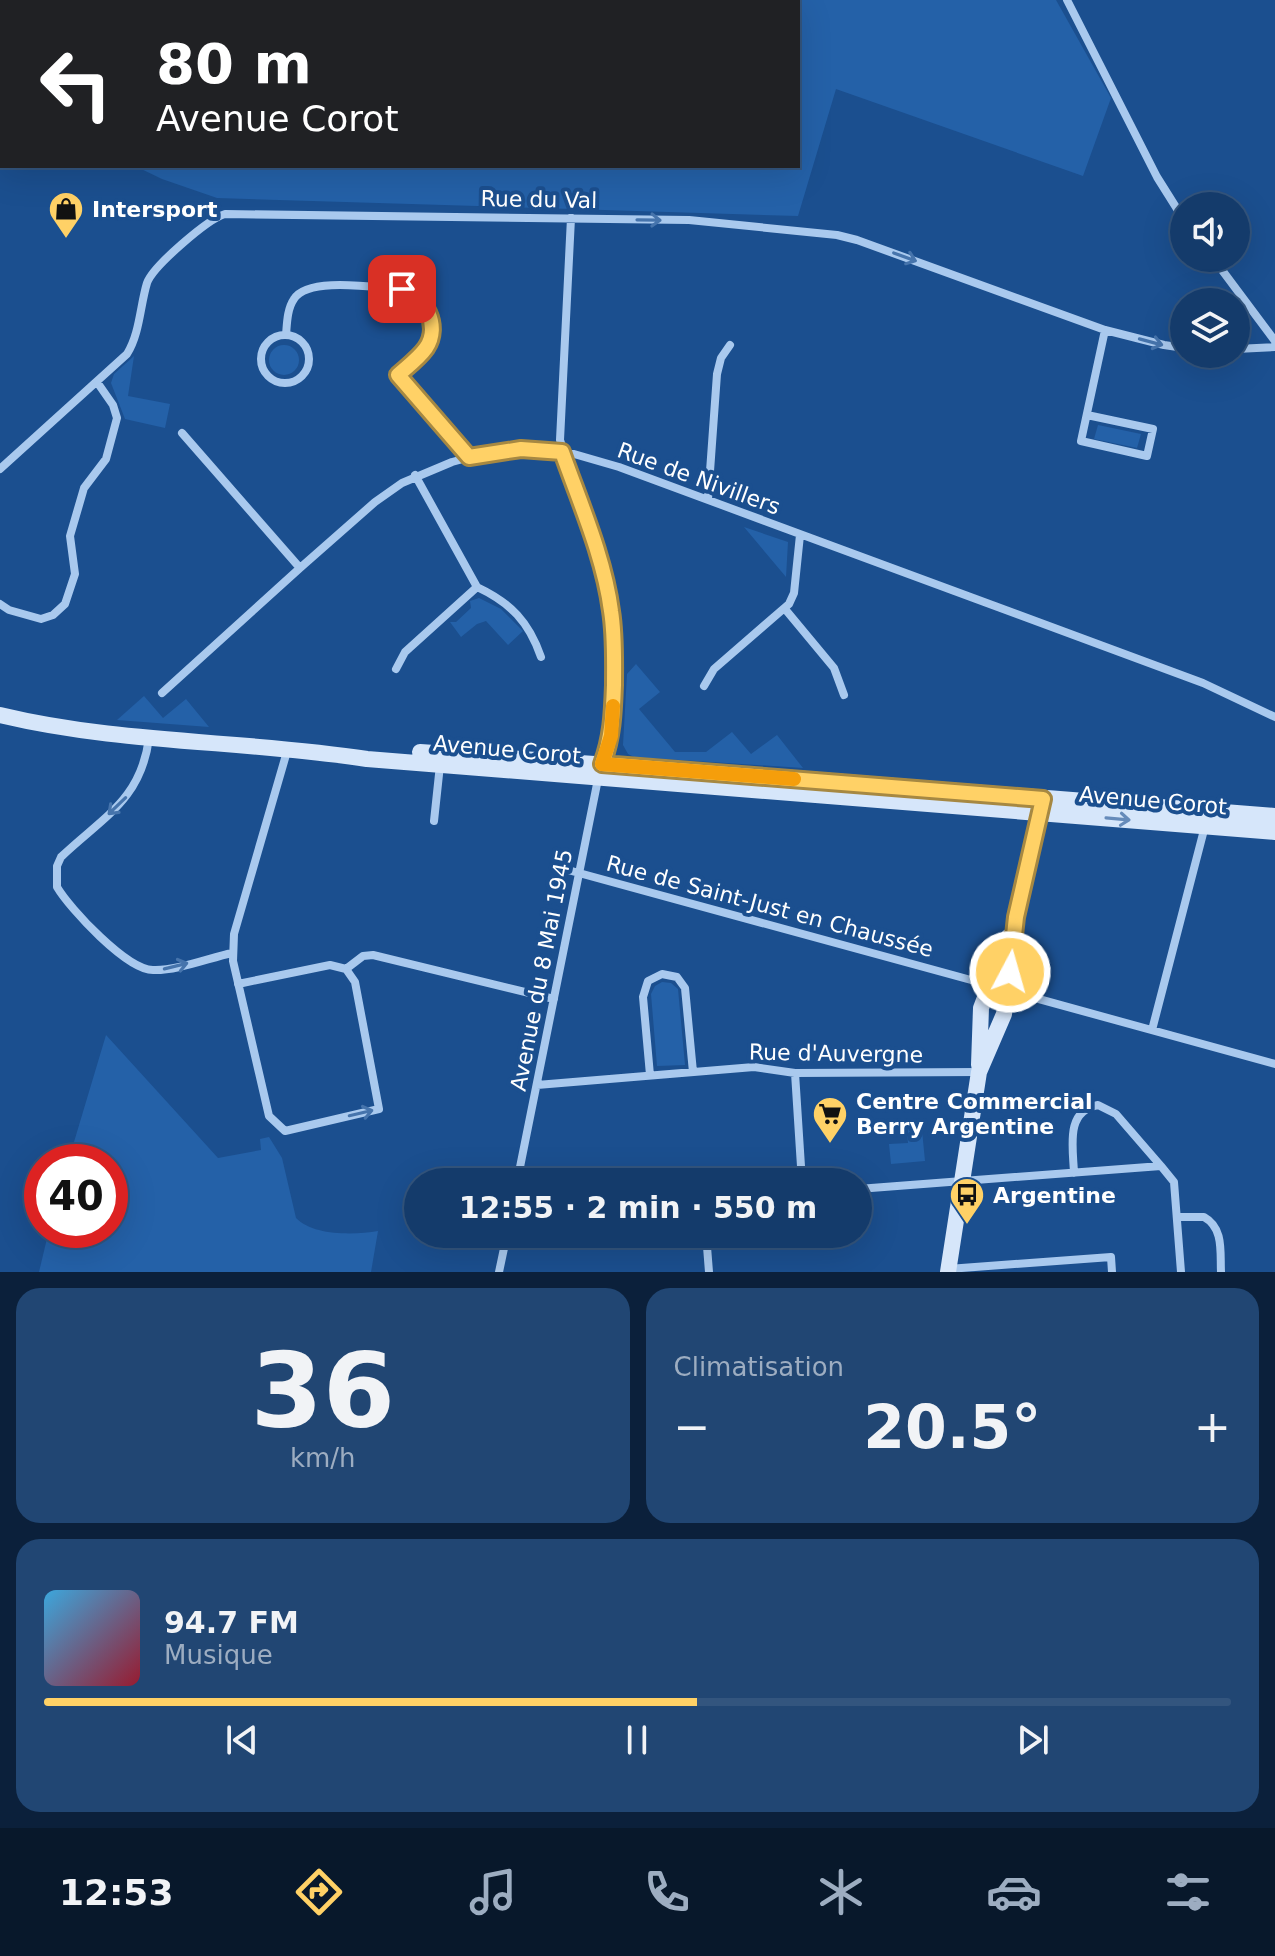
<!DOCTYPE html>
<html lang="fr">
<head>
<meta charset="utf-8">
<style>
	:root { --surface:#143b6b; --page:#214673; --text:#f1f3f6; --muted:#9dadc1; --line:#33557e; --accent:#ffd166 }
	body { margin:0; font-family:"DejaVu Sans",sans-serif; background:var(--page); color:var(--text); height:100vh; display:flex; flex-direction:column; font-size:30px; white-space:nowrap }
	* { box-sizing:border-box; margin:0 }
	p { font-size:26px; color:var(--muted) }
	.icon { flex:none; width:44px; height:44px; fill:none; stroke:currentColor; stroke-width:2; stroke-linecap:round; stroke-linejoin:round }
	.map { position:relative; height:1272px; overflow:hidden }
	.panel { display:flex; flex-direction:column; gap:16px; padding:16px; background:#0b203b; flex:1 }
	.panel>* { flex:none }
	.hud { position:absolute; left:0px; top:0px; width:800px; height:168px; box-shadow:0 8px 32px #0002,0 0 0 2px var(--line); background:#202124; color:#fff; overflow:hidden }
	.tools { position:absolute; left:1170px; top:192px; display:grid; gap:16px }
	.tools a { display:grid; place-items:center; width:80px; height:80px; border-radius:50%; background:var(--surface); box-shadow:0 8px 32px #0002,0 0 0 2px var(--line); font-size:40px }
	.speed { position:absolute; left:24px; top:1144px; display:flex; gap:16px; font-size:40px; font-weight:700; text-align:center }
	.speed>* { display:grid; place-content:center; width:104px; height:104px; border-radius:50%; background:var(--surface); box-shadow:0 8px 32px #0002,0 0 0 2px var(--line); line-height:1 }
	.speed .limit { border:12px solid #d22; background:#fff; color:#111 }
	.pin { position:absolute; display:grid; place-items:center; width:68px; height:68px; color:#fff; margin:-34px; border-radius:16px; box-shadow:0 4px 12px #0006 }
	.me { position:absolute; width:88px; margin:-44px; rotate:6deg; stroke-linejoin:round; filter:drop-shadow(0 0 6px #0008) }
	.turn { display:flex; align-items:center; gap:28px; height:168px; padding:0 24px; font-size:36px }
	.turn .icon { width:104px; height:104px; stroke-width:2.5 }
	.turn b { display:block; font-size:56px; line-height:68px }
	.big { font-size:60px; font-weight:800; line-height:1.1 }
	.panel .widget { flex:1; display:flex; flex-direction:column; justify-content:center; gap:12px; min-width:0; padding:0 28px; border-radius:24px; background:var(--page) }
	.panel .dial { align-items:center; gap:0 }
	.dial b { font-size:104px; line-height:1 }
	.song { display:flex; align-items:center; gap:24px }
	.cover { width:96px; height:96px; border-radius:12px; background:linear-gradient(135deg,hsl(200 70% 55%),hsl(350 70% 35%)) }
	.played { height:8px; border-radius:4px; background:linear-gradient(90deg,var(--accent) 55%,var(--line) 55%) }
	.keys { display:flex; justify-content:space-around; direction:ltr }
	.heat { display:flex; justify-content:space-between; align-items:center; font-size:44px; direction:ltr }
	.panel .tiles { flex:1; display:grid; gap:16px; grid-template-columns:1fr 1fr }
	.widget:last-child { grid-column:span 2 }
	.trip { position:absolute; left:404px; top:1168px; width:468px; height:80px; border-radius:40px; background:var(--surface); box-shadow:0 8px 32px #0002,0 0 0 2px var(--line); font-weight:800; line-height:80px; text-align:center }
	.dock { display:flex; height:128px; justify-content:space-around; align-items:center; background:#08182b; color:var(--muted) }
	.dock .icon { width:56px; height:56px }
	.dock .selected { color:var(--accent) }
	.dock b { font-size:36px; color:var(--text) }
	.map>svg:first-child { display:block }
	.green { fill:#2461a8 }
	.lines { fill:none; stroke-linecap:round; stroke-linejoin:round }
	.street { stroke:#a9c9ee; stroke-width:8 }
	.secondary { stroke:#d6e6fa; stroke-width:16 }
	.oneway { stroke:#4674ac }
	.oneway2 { stroke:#668bba }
	.route-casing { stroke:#a68842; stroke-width:20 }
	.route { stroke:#ffd166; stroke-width:14 }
	.slow { stroke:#f59e0b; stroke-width:14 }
	.labels { text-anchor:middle; stroke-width:8; stroke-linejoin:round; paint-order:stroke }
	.street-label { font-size:22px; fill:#fff; stroke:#1b4f8f }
	.poi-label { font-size:22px; font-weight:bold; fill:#fff; stroke:#1b4f8f; text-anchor:start }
</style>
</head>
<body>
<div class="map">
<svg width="1275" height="1272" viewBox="0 0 1275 1272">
	<rect width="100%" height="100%" fill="#1b4f8f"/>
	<!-- green -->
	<path class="green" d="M 790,0 L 1056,0 L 1111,98 L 1083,176 L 836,89 L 798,216 L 217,198 L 162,179 L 135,166 L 798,166 L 798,2 L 782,2 Z
		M269 360a15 15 0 1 1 30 0a15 15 0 1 1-30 0Z
		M 134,356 L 128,396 L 170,404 L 165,428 L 125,419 L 111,383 L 114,374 Z
		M 1098,425 L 1141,434 L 1137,448 L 1094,439 Z
		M 744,527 L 788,542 L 786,577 Z
		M 479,598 L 501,609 L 523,631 L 508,645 L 486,621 L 477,624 L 461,637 L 450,622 L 456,622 L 471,608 L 470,601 Z
		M 636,664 L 660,692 L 639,709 L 675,752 L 706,752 L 732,732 L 751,754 L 777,735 L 803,768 L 634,757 L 628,754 L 623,745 L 627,674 Z
		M 144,696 L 163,718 L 186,699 L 209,727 L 117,720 Z
		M 662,982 L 671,983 L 678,989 L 685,1065 L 657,1066 L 651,994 L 655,986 Z
		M 106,1035 L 218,1158 L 261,1150 L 260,1139 L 269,1137 L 282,1158 L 296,1218 C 313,1236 355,1235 378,1231 L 371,1272 L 39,1272 L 49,1230 L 110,1230 L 110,1162 L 68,1162 Z
		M 921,1120 L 925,1161 L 891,1164 L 889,1144 L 908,1143 L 906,1121 Z"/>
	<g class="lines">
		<!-- street -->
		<path class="street" d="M 1067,0 L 1157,177 L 1184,220
			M 1213,258 L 1275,341
			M261 359a24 24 0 1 1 48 0a24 24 0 1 1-48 0Z
			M 286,335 C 287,324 287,309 294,299 C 308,276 377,288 402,289 C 425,296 441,325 426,347 C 419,358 407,367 398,375 L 469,457
			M 1236,349 L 1275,347
			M 1087,415 L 1153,429 L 1147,456 L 1081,441 L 1105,330
			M 182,433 L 300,568
			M 0,469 L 127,354 C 140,333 140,306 147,283 C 153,266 208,219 225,214 L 689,220 L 837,235 L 857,240 L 1105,330 L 1164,345 L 1184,348
			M 708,499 L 717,374 L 721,358 L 730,345
			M 477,587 C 511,603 529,622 541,657
			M 0,604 L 9,610 L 41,619 L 53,615 L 65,604 L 75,574 L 70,536 L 84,488 L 106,459 L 117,418 L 113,405 L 97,382
			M 785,609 L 834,668 L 844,695
			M 396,669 L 405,652 L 477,587 L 415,475
			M 704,686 L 714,669 L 789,604 L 794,593 L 800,535
			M 162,693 L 300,568 L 375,502 L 402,483 L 452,462 L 485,453 L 521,449 L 574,454 L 619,467 L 1203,683 L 1275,717
			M 149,738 C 141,800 103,817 61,857 L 57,866 L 57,887 C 70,909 127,970 153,970 C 176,971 209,958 232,953
			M 434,821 L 440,765
			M 557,867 L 993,986
			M 346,969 L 363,956 L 373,955 L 554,999
			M 238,984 L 330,965 L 346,969 L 355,982 L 379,1109 L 285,1131 L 269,1116 L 233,961 L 234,934 L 288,748
			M 1006,990 L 1275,1064
			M 1152,1030 L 1205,826
			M 795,1073 L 802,1182
			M 650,1075 L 643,997 L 648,981 L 662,974 L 677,977 L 685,988 L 693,1072
			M 537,1085 L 754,1067 L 795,1073 L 979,1072
			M 1074,1173 C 1073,1147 1065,1111 1098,1105 L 1116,1114 L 1161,1166
			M 517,1182 L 598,779 L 611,736 L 614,646 L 611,611 L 604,577 L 560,440 L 571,218
			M 858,1189 L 1161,1166 L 1174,1182 L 1181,1272
			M 1177,1217 L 1204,1217 C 1224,1228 1220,1252 1221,1272
			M 706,1234 L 709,1272
			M 948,1269 L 1111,1257 L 1112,1272
			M 499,1272 L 507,1234"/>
		<!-- secondary -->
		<path class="secondary" d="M 0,715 C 120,744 245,740 367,759 L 1275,832
			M 420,752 L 754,775 L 1275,816
			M 979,1065 L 981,1008 L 1008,937
			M 948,1272 L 979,1072 L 1004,1014 L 1016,917 L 1042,804"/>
	</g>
	<!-- one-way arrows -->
	<defs><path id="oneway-shaft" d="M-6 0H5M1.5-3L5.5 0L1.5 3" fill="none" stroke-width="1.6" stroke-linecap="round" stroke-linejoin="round" transform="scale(2)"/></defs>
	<g class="oneway">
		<use href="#oneway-shaft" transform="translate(649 220) rotate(1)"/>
		<use href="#oneway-shaft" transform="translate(905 257) rotate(20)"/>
		<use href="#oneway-shaft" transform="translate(1151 342) rotate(15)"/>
		<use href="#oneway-shaft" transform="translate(117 806) rotate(136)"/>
		<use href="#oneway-shaft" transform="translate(176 966) rotate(-14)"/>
		<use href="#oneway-shaft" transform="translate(361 1113) rotate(-13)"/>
	</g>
	<use class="oneway2" href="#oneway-shaft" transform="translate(1118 819) rotate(5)"/>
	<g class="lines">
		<defs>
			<path id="route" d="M 402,289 C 425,296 441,326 426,348 C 419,358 407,367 398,375 L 469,457 L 521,449 L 562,452 C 580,503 604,557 611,611 C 615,636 614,661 614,685 C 613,713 612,738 602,764 L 1043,799 L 1016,917 L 1010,972"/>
		</defs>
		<!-- route casing -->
		<use href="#route" class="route-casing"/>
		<!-- route -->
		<use href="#route" class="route"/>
		<!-- slow -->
		<path class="slow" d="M 613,706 L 611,736 L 602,764 L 794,779"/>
	</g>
	<!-- icons -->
	<defs>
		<symbol id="shop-pin" viewBox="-11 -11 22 30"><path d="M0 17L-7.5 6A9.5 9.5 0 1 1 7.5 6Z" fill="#ffd166" stroke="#1b4f8f"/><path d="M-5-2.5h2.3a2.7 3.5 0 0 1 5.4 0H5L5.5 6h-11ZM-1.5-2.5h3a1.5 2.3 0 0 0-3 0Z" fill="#111"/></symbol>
		<symbol id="supermarket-pin" viewBox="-11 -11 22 30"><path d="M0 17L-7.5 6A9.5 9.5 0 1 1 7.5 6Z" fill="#ffd166" stroke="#1b4f8f"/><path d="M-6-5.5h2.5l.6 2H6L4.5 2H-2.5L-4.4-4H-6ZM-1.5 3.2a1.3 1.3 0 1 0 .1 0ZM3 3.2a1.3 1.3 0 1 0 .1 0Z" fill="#111"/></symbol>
		<symbol id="bus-pin" viewBox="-11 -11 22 30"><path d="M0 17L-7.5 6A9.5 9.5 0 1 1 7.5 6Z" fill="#ffd166" stroke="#1b4f8f"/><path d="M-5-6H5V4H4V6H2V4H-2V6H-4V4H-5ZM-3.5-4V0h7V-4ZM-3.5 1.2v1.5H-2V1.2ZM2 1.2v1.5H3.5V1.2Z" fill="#111"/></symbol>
	</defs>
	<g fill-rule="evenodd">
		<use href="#shop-pin" x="46" y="189" width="40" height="54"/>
		<use href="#supermarket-pin" x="810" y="1094" width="40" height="54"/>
		<use href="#bus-pin" x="947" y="1175" width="40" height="54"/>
	</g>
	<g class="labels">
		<!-- street labels -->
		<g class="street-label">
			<text transform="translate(539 199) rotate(1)" y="8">Rue du Val</text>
			<text transform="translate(699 478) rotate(20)" y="8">Rue de Nivillers</text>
			<text transform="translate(507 749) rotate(5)" y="8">Avenue Corot</text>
			<text transform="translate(1153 800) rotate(5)" y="8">Avenue Corot</text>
			<text transform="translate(770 906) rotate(15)" y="8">Rue de Saint-Just en Chaussée</text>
			<text transform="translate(541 970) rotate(-79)" y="8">Avenue du 8 Mai 1945</text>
			<text transform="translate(836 1053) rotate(1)" y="8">Rue d'Auvergne</text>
		</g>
		<!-- poi labels -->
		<g class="poi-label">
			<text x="92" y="217">Intersport</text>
			<text x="856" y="1109">Centre Commercial<tspan x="856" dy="25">Berry Argentine</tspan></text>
			<text x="993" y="1203">Argentine</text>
		</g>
	</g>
</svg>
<div class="tools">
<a><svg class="icon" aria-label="sound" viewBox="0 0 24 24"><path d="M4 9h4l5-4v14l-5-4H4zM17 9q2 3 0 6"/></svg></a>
<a><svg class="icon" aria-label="layers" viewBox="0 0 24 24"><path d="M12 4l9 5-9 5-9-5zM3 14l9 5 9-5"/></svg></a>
</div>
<div class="speed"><div class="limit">40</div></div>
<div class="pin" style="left:402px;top:289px;background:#d93025"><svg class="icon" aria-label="arrive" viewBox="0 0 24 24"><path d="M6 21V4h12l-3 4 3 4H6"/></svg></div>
<svg class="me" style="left:1010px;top:972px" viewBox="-20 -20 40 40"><circle r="17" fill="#ffd166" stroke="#fff" stroke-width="3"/><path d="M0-11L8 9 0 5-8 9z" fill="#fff"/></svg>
<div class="trip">12:55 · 2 min · 550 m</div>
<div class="hud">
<div class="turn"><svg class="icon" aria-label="left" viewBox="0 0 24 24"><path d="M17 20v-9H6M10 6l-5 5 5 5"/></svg><div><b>80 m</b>Avenue Corot</div></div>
</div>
</div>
<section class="panel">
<div class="tiles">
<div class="widget dial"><b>36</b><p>km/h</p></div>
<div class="widget"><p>Climatisation</p>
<div class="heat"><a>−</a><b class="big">20.5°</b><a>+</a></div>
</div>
<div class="widget">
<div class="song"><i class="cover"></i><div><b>94.7 FM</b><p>Musique</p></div></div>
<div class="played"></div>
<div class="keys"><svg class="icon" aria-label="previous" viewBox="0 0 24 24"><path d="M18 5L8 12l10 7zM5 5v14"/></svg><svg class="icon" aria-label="pause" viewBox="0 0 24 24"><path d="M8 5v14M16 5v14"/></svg><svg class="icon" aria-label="next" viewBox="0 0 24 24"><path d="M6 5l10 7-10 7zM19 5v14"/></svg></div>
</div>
</div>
</section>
<nav class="dock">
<b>12:53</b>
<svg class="icon selected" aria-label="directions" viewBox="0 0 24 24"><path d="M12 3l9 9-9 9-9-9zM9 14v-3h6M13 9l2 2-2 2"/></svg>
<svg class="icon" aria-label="music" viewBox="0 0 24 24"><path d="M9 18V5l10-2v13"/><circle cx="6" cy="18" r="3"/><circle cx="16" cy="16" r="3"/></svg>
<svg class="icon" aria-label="phone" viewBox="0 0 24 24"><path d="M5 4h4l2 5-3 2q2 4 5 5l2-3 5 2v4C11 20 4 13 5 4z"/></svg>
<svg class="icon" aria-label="climate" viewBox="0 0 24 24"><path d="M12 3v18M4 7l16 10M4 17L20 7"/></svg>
<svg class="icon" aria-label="car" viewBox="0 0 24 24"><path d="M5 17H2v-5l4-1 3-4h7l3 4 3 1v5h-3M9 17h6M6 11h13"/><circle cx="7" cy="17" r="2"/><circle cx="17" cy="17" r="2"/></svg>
<svg class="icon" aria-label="filters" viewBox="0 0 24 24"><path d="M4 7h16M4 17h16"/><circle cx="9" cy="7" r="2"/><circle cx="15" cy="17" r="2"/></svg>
</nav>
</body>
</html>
